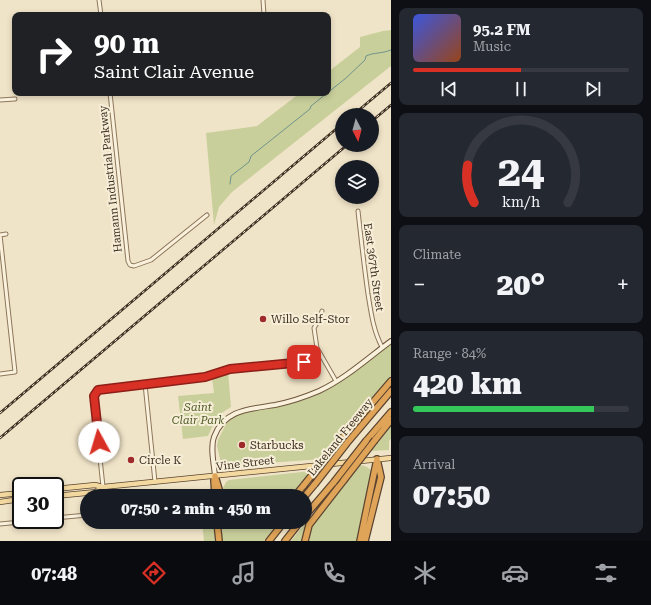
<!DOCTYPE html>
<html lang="en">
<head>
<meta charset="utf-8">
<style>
	:root { --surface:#171b24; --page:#242831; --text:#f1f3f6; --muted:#9ea1a6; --line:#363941; --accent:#d93025 }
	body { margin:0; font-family:"Roboto Serif",serif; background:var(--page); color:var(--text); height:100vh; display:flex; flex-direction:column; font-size:15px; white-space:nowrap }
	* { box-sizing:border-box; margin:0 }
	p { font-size:13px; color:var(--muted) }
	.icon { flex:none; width:22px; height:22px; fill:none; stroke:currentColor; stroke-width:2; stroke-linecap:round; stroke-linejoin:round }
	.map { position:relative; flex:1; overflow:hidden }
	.details { display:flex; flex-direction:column; gap:8px; padding:8px; background:#0d0f14; width:260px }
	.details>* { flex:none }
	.hud { position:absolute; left:12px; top:12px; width:319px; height:84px; border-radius:8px; box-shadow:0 2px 6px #0003; background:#202124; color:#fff; overflow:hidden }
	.needle { width:26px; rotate:174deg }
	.buttons { position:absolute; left:335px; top:108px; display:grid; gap:8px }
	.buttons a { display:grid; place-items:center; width:44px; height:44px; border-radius:50%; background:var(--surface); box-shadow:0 2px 6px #0003; font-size:20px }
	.speed { position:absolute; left:12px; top:477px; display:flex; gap:8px; font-size:20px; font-weight:700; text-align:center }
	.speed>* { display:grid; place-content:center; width:52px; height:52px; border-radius:50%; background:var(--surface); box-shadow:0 2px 6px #0003; line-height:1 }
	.speed .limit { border:2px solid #111; border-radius:6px; background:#fff; color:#111 }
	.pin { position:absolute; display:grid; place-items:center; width:34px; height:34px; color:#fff; margin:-17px; border-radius:8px; box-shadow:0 2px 6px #0006 }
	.me { position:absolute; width:44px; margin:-22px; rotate:354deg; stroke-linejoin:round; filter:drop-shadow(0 0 3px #0008) }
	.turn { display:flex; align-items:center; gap:14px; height:84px; padding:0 16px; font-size:18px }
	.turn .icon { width:52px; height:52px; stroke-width:2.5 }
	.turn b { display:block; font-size:28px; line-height:34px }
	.big { font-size:30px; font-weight:800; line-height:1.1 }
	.details .card { flex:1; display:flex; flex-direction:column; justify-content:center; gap:6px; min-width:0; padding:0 14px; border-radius:8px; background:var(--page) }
	.details .dial { align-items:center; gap:0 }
	.dial svg { height:104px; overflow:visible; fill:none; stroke:var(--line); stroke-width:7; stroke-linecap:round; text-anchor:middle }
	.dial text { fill:var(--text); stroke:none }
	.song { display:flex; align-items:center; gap:12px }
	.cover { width:48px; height:48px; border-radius:6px; background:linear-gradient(135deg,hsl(230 70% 55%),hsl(20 70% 35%)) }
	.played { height:4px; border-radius:2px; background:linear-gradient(90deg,var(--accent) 50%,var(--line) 50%) }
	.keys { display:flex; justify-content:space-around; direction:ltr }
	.heat { display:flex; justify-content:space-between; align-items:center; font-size:22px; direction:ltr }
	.charge { height:6px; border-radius:3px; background:linear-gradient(90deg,#34c759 84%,var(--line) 0) }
	.trip { position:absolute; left:80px; top:489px; width:232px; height:40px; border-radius:20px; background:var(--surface); box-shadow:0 2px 6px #0003; font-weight:800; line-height:40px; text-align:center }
	.tab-bar { display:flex; height:64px; justify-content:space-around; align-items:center; background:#090b0e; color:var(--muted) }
	.tab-bar .icon { width:28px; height:28px }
	.tab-bar .active { color:var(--accent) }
	.tab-bar b { font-size:18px; color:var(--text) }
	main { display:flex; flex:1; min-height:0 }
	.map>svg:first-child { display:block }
	.green { fill:#c9cf9b }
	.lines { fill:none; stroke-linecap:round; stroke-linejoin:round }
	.stream { stroke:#6f938a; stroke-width:1 }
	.street-casing { stroke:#8d765c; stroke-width:5 }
	.secondary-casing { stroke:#6f573f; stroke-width:6 }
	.primary-casing { stroke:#5b4430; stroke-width:6 }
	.highway-casing { stroke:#5b4430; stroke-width:8 }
	.street { stroke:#faf1dc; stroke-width:3 }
	.secondary { stroke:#faf1dc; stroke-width:4 }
	.primary { stroke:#f3d9a0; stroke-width:4.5 }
	.highway { stroke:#e0a458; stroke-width:5.5 }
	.rail-casing { stroke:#3d2e20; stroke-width:2.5 }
	.rail { stroke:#f7eed8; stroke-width:1; stroke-dasharray:3; stroke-linecap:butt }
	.highway-bridge-casing { stroke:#5b4430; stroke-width:8; stroke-linecap:butt }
	.highway-bridge { stroke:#e0a458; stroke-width:5.5 }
	.route-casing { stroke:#8d1f18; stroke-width:10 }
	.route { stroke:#d93025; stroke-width:7 }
	.poi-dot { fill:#9e2a2b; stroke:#f7eed8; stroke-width:1.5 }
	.labels { text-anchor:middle; stroke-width:4; stroke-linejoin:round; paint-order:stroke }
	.street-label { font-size:11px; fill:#3d2e20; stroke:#f7eed8 }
	.poi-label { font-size:11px; fill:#3d2e20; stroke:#f7eed8; text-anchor:start }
	.park-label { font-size:11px; font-style:italic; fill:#4d5a26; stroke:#f7eed8 }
</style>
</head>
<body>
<main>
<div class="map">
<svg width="391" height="541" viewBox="0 0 391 541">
	<rect width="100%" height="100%" fill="#f0e4c8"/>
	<!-- green -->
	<path class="green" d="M 391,30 L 391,66 L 232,192 L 219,207 L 214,225 L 206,133 L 257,126 L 300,93 L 328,93 L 328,72 L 360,47 L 360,37 L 383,31 Z
		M 391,344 L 391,376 L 343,430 L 321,459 L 231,466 L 223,465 L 221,463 L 217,446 L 218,440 L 226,424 L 233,417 L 244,412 L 267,409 L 293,403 L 312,397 L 342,381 Z
		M 228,372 L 231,407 L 217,416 L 208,436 L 183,439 L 178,396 L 214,393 L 212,378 Z
		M 391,426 L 391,439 L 389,441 L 389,450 L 371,451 Z
		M 359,465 C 364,465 369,467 372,472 L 357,541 L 309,541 L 311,528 Z
		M 311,471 L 291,496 L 226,496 L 223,488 L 226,482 L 229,480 Z
		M 308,520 L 303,541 L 291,541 Z
		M 202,522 L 214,522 L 216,541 L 204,541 Z
		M 219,522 C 224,522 231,521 235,522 C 241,524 245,527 251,527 C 261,528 269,522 279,522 L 264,541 L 221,541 Z"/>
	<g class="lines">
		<!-- stream -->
		<path class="stream" d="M 230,184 L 231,176 L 249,162 L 251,156 L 310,109 L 311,106 L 346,78 L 365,60 L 366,56 C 375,52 381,54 391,50"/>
		<defs>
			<path id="street" d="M 99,0 L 101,15
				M 263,0 L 264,15
				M 110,93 L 128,261 L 130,265 L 134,266 L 151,260 L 207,215
				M 0,100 L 15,99
				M 358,211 C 361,238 364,266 368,294 C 371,312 373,330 382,347
				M 0,235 L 6,234
				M 322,311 L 319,320 L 314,328 L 317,348 L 336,381
				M 0,374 L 15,372 L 0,235
				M 145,384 L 155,482
				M 104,496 L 94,402 L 94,397 L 98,390 L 205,377 L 230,369 L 304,362
				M 55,518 L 87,515
				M 0,524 L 41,520"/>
			<path id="secondary" d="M 215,476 C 214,464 210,448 214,437 C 224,409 251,409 275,405 C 290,402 305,397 319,391 C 345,379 368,358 391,341"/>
			<path id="primary" d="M 55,489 L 95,485 L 103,487 L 391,458
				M 0,495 L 21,493
				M 55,496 L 96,492 L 101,487
				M 0,502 L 21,499"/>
			<path id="highway" d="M 375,440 L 391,420
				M 366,441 L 391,412
				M 347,443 L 391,391
				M 337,444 L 391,381
				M 215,476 L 221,496
				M 214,480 L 215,496
				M 295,496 L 304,485
				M 305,496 L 315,484
				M 305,516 L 334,482
				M 217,522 L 219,541
				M 245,522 L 251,524 L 265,522
				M 269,541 L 284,522
				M 285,541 L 300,522
				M 305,541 L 309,525 L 344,480
				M 360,541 L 377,459
				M 365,541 L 381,477 L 377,459"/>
		</defs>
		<!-- street casing -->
		<use href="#street" class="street-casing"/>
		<!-- secondary casing -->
		<use href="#secondary" class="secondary-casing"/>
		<!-- primary casing -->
		<use href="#primary" class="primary-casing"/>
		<!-- highway casing -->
		<use href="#highway" class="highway-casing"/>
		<!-- street -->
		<use href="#street" class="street"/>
		<!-- secondary -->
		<use href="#secondary" class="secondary"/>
		<!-- primary -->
		<use href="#primary" class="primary"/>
		<!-- highway -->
		<use href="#highway" class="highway"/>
		<defs>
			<path id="rail" d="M 353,115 L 391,83
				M 372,121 L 391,105
				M 0,413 L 342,124
				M 0,438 L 347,145"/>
		</defs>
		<!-- rail casing -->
		<use href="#rail" class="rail-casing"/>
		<!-- rail -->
		<use href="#rail" class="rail"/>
		<defs>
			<path id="highway-bridge" d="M 344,480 L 375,440
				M 334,482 L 366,441
				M 315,484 L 347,443
				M 304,485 L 337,444"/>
		</defs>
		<!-- highway-bridge casing -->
		<use href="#highway-bridge" class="highway-bridge-casing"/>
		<!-- highway-bridge -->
		<use href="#highway-bridge" class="highway-bridge"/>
	</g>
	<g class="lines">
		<defs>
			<path id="route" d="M 99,442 L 94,396 L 98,390 L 205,377 L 230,369 L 304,362"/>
		</defs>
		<!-- route casing -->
		<use href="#route" class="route-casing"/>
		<!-- route -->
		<use href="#route" class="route"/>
	</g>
	<!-- markers -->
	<g class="poi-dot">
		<circle cx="263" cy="319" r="4"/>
		<circle cx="242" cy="445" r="4"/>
		<circle cx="131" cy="460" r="4"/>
	</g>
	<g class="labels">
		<!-- street labels -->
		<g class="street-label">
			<text transform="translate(110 179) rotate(-96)" y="4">Hamann Industrial Parkway</text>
			<text transform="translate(374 267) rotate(82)" y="4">East 367th Street</text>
			<text transform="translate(340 437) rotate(-51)" y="4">Lakeland Freeway</text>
			<text transform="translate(245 463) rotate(-7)" y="4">Vine Street</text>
		</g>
		<!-- poi labels -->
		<g class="poi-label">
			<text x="271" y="323">Willo Self-Stor</text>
			<text x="250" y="449">Starbucks</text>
			<text x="139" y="464">Circle K</text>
		</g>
		<!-- park labels -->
		<g class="park-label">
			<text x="198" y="411">Saint<tspan x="198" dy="13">Clair Park</tspan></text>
		</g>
	</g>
</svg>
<div class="buttons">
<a><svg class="needle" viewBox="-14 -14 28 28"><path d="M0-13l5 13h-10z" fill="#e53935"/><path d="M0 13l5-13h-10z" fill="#9ea1a6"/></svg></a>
<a><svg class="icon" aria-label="layers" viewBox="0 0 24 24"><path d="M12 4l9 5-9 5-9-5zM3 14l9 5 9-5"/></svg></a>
</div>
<div class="speed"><div class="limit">30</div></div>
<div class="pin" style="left:304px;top:362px;background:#d93025"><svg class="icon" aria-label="arrive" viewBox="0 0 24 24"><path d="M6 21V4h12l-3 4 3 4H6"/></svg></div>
<svg class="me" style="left:99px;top:442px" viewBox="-20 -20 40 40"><circle r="19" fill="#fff"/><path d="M0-13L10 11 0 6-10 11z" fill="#d93025"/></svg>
<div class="trip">07:50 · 2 min · 450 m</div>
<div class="hud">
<div class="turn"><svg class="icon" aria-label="right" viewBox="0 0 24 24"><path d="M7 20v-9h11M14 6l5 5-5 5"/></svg><div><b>90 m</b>Saint Clair Avenue</div></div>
</div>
</div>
<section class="details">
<div class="card">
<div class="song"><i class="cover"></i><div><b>95.2 FM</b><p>Music</p></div></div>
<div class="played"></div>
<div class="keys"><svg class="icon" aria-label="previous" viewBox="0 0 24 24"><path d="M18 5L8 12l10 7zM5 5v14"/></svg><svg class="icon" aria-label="pause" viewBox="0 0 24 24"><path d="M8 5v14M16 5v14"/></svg><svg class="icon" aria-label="next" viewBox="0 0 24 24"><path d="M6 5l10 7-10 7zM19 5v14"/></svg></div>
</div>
<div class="card dial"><svg viewBox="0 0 100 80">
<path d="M14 69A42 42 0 1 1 86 69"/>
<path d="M14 69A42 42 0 0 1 9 40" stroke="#d93025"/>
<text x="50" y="56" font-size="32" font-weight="700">24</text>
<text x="50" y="72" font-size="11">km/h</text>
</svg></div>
<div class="card"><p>Climate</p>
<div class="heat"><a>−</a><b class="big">20°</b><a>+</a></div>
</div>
<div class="card"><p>Range · 84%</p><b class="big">420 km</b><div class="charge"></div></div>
<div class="card"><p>Arrival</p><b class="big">07:50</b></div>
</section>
</main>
<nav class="tab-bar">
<b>07:48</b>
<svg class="icon active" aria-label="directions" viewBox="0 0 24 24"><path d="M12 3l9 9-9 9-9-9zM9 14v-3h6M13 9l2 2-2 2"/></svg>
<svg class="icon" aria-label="music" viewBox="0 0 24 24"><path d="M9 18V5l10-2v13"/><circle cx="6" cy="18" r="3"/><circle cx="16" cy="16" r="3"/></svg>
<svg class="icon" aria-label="phone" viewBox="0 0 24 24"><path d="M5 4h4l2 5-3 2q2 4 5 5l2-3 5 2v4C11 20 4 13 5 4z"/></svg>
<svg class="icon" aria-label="climate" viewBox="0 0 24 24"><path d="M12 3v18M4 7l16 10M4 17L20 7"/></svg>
<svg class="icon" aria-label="car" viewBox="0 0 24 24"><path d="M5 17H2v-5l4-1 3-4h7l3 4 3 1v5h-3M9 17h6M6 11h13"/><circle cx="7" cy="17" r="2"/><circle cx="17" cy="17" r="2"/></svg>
<svg class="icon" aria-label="filters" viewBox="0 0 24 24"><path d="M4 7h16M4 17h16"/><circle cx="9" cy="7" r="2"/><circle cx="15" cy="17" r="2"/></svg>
</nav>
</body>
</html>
